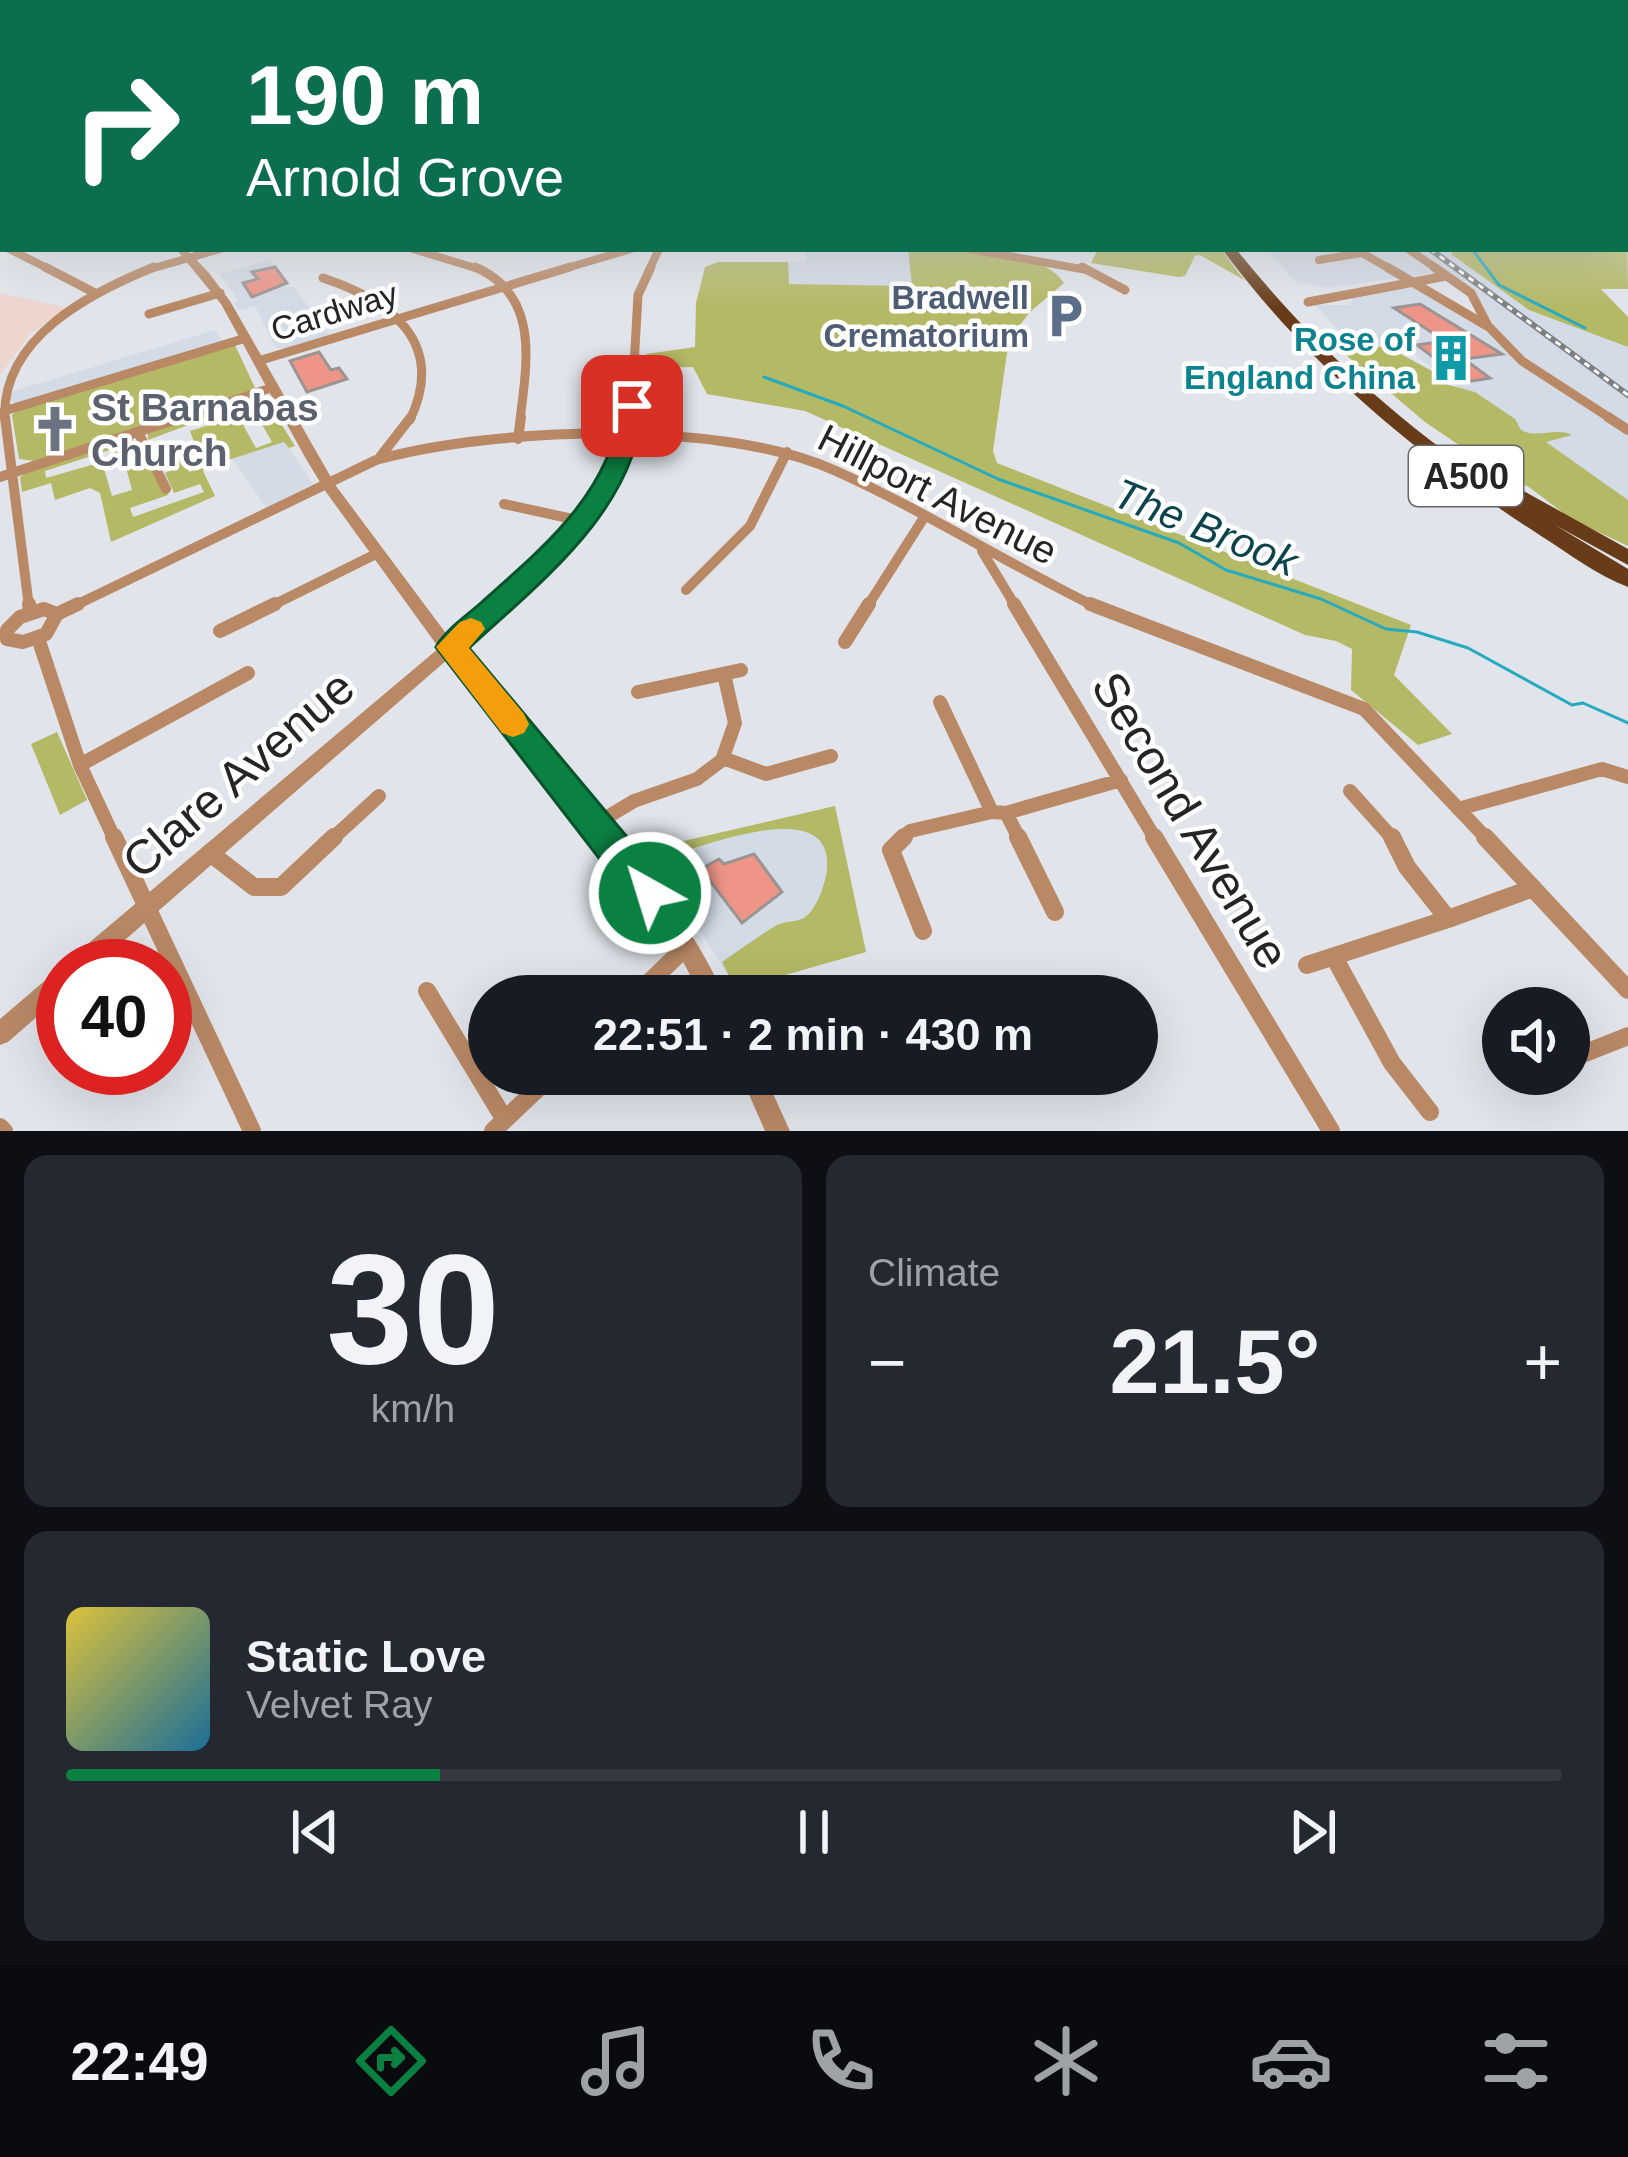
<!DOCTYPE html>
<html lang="en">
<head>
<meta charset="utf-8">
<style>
	:root { --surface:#171b24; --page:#242831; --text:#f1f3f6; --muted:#9ea1a6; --line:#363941; --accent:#0b8043 }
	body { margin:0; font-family:Helvetica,sans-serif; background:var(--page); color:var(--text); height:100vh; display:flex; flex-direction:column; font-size:45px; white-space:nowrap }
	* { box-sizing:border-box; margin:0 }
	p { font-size:39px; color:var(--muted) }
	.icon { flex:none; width:66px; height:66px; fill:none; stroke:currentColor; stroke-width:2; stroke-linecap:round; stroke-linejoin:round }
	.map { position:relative; height:1131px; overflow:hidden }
	.sheet { display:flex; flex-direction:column; gap:24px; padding:24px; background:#0d0f14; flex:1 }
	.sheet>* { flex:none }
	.guide { position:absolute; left:0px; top:0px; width:1629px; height:252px; box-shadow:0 12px 48px #0002; background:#0b6e4f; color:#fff; overflow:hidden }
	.controls { position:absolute; left:1482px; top:987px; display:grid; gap:24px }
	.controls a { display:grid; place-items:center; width:108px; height:108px; border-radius:50%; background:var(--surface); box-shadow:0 12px 48px #0002; font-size:60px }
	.speed { position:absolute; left:36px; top:939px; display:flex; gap:24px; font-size:60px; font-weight:700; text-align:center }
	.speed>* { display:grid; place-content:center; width:156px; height:156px; border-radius:50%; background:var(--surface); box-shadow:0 12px 48px #0002; line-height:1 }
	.speed .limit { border:18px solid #d22; background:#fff; color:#111 }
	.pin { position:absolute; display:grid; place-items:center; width:102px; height:102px; color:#fff; margin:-51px; border-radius:24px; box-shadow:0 6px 18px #0006 }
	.me { position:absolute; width:132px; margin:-66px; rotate:321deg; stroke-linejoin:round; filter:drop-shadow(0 0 9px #0008) }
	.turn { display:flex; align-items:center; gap:42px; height:252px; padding:0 48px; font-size:54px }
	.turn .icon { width:156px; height:156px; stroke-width:2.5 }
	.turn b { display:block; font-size:84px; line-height:102px }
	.big { font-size:90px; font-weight:600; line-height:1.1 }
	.sheet .tile { flex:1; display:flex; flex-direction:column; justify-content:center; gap:18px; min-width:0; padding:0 42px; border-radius:24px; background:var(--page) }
	.sheet .dial { align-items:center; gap:0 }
	.dial b { font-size:156px; line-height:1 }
	.song { display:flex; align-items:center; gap:36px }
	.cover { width:144px; height:144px; border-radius:18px; background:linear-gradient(135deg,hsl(50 70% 55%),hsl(200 70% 35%)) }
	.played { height:12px; border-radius:6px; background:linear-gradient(90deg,var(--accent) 25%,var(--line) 25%) }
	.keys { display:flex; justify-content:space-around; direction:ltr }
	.heat { display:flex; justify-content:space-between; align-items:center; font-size:66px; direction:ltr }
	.sheet .tiles { flex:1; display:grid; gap:24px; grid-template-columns:1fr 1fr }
	.tile:last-child { grid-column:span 2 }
	.trip { position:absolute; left:468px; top:975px; width:690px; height:120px; border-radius:60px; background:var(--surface); box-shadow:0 12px 48px #0002; font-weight:600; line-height:120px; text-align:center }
	.tab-bar { display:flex; height:192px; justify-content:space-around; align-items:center; background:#090b0e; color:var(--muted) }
	.tab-bar .icon { width:84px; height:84px }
	.tab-bar .on { color:var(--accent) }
	.tab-bar b { font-size:54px; color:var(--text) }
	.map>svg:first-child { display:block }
	.built { fill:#d3dbe7 }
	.education { fill:#eed5ce }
	.green { fill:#b4b965; fill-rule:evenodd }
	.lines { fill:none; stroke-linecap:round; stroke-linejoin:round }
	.stream { stroke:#26aac0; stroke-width:3 }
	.building { fill:#ef9587; stroke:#9b9492; stroke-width:3 }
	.minor-far4 { stroke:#b98966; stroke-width:8 }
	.minor-far3 { stroke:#b98966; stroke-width:9 }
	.minor-far2 { stroke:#b98966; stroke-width:10 }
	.minor-far1 { stroke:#b98966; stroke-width:14 }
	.minor { stroke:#b98966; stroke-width:18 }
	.tertiary { fill:#b98966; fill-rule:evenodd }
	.trunk { fill:#683c19; fill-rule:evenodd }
	.rail-casing { stroke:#7d7f83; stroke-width:6 }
	.rail { stroke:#fff; stroke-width:3; stroke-dasharray:6; stroke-linecap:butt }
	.route { fill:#0b8043; stroke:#07532c; stroke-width:3 }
	.slow { fill:#f59e0b }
	.labels { text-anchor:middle; stroke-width:9; stroke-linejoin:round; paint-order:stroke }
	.far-service-label { font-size:33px; font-weight:bold; fill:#4e5e75; stroke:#fff; text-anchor:end }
	.far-street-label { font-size:33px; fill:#242527; stroke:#fff }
	.far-culture-label { font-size:33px; font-weight:bold; fill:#0d838f; stroke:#fff; text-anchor:end }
	.shield { fill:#fff; stroke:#666668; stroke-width:3 }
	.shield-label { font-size:36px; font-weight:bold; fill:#242527 }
	.worship-label { font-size:39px; font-weight:bold; fill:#5b616d; stroke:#fff; text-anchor:start }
	.street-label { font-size:39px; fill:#242527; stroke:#fff }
	.water-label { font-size:42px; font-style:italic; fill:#0c444d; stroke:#fff }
	.near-street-label { font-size:48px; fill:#242527; stroke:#fff }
</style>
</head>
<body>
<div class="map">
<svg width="1628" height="1131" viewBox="0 0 1628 1131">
	<rect width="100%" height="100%" fill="#e1e5eb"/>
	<!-- built -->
	<path class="built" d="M 806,249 L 908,249 L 913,286 L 788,284 L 788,262 L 806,261 Z
		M 1267,249 L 1404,249 L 1436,273 L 1327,288 L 1295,282 Z
		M 1412,249 L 1462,249 L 1529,310 L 1628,347 L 1628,426 L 1523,358 L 1494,329 L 1473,290 Z
		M 269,260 L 281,274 L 275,275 L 287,283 L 276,287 L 294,287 L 330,336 L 284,349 L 275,347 L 255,306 L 239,310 L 234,303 L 239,301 L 219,274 Z
		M 1413,288 L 1482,327 L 1512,357 L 1628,434 L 1628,510 L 1399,344 L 1357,350 L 1315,305 L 1351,305 L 1352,297 Z
		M 215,330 L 224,343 L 19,404 L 7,400 L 7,393 Z
		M 285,442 L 313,484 L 266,507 L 232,459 Z
		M 835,806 L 866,952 L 736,989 L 649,849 Z"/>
	<!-- education -->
	<path class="education" d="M 0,293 L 68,308 L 30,334 L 0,375 Z"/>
	<!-- green -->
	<path class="green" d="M 1626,149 L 1628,289 L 1601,289 L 1628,317 L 1628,347 L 1529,310 L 1451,254 L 1455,249 L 1626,249 Z
		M 908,249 C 949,249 1041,247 1064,283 L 1030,312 L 1009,339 L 993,451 L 997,463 L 1411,625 L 1394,675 L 1452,734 L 1418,745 L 1351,690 L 1352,649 L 1336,641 L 1305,635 L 805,411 L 707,394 L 693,367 L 648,368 L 646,354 L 695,347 L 696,303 L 705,267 L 718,262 L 788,262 L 789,284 L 912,286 Z
		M 1098,249 L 1221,249 L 1244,280 L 1200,255 L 1195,256 L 1185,276 L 1179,277 L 1091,263 Z
		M 1350,343 L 1358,350 L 1398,344 L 1405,349 L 1397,352 L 1432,371 L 1445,384 L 1475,392 L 1515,419 L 1521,430 C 1538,439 1555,427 1572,435 L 1546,442 L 1628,500 L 1628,546 L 1571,519 L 1529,487 L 1506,477 L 1425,422 L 1333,344 Z
		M 235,345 L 256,390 L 35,461 L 19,459 L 12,415 L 17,410 Z
		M 264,396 L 295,446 L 289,448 L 284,442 L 207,467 L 203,471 L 215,496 L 111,542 L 100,493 L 90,488 L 55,500 L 51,483 L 22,492 L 20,477 L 30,470 L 132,438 L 168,495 L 130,508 L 133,517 L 204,492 L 200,484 L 174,493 L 165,473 L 176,468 L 164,445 L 175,441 L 189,472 L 203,467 L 190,431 L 238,416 L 256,448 L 272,442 L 256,414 L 246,417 L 239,406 L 148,440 L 148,433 ZM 110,450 L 115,462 L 124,460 L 132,490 L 112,496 L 102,462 L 46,478 L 45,471 Z
		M 57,732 L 87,800 L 60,815 L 31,744 Z
		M 835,806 L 866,952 L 736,989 L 722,962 C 740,950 758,936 777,925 C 786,921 796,922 804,918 C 816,910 823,889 826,876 C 841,792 712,844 674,854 L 667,873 L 649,849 Z"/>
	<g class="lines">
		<!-- stream -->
		<path class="stream" d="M 1472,249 L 1499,285 L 1585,328
			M 764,377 L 843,406 L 998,479 L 1179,543 L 1226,570 L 1321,599 L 1386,629 L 1417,632 L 1468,648 L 1572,705 L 1583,703 L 1628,723"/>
	</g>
	<!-- building -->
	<path class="building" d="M 275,267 L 287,283 L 252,297 L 243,283 L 258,279 L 252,272 Z
		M 1420,304 L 1502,354 L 1464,359 L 1490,378 L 1466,382 L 1417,345 L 1445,341 L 1394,308 Z
		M 319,352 L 331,370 L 339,368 L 347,379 L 307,392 L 290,361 Z
		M 754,854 L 782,892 L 742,923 L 701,869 L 719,859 L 724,864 Z"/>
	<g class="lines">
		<!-- minor-far4 -->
		<path class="minor-far4" d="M 9,249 L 51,270
			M 413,249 L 482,270
			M 970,249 L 1087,270
			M 1355,249 L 1392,270
			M 1408,249 L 1439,270
			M 1319,260 L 1361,253
			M 147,270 L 220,249
			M 560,270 L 631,249
			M 649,270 L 659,249"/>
		<!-- minor-far3 -->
		<path class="minor-far3" d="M 45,267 L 97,294
			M 475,267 C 540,295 527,362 520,420
			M 1082,267 L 1125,290
			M 1387,267 L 1487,326
			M 1434,267 L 1471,293 L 1488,326 L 1522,361 L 1613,420
			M 323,278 C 390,300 447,342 410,420
			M 1308,302 L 1446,276
			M 149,314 L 220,293
			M 258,361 L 570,267
			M 1,412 L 246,338
			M 5,420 C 0,338 92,292 154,267
			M 174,420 L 271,388
			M 631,420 L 638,295 L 651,267"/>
		<!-- minor-far2 -->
		<path class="minor-far2" d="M 5,417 L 29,607
			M 1608,417 L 1628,430
			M 138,432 L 166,489
			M 518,439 L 521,417
			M 380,457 L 411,417
			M 0,477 L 183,417
			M 504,504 L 582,521
			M 982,551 L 1016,607
			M 686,590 L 750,526 L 787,452
			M 72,607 L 376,460 C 495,427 723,419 836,471 C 925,511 1008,564 1096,607
			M 269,607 L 378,553
			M 495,607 C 547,559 627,494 631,417
			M 867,607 L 923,519"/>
		<!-- minor-far1 -->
		<path class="minor-far1" d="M 29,604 L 30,613
			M 1014,604 L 1156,840
			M 1090,604 L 1364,709 L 1488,840
			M 44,609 L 57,614 L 46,634 L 23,642 L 7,639 L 7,630 L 20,617 Z
			M 57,614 L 78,604
			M 220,631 L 275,604
			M 38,638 L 80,765 L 115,840
			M 845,642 L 869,604
			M 451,647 L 498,604
			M 638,692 L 741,670
			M 940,702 L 992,812 L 1006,813 L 1121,780
			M 723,758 L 766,774 L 831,756
			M 80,765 L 248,673
			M 1350,791 L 1394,840
			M 1458,809 L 1602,769 L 1628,777
			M 1006,813 L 1020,840
			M 594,825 L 634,801 L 697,779 L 722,760 L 735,723 L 724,674
			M 331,840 L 379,796
			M 901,840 L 910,831 L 992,812"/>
		<!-- minor -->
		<path class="minor" d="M 114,837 L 252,1131
			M 904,837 L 891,850 L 923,931
			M 1018,837 L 1055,912
			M 1154,837 L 1331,1131
			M 1392,837 L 1407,867 L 1448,919 L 1533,888
			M 1485,837 L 1628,990
			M 210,853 L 254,887 L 281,887 L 334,837
			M 1334,957 L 1392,1063 L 1430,1112
			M 1307,965 L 1448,919
			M 427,991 L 505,1120
			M 635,996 L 687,946
			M 1570,1059 L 1628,1036
			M 0,1127 L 4,1131
			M 493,1131 L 553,1074"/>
		<!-- tertiary -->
		<path class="tertiary" d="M 0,181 L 3,181 L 3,187 L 0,187 Z
			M 176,249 L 186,249 L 209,273 L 230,301 L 336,486 L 451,640 L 457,643 L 458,648 C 504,704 550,759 596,814 C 644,870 695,927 724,996 L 701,996 L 679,954 L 642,900 L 448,659 L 95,966 L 68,966 L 71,958 L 439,648 L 326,492 L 306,459 L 221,304 Z
			M 63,969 L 63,994 L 8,1042 L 0,1045 L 0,1019 L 55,972 Z
			M 740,1074 L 764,1074 L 790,1131 L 765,1131 Z"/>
		<!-- trunk -->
		<path class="trunk" d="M 1222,249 L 1236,249 C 1309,340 1392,417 1488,482 L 1497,478 L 1504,480 L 1628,549 L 1628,565 L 1555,525 L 1628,569 L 1628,587 C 1598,576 1568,553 1541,536 C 1419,457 1309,366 1222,249 Z"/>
		<defs>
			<path id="rail" d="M 1430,249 L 1628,395"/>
		</defs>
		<!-- rail casing -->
		<use href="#rail" class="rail-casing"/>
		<!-- rail -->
		<use href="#rail" class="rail"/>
	</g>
	<!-- sky -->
	<linearGradient id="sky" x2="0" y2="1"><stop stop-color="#5ab0d8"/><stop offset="0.48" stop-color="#f2f3f6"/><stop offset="1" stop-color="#f2f3f6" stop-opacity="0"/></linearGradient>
	<rect width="1628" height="308" fill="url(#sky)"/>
	<!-- route -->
	<path class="route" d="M 632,400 L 643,406 C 635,511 540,582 469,648 L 663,880 L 668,893 L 663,906 L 650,911 L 636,906 L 436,647 C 446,629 468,615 483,601 C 544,547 611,492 621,406 Z"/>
	<!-- slow -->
	<path class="slow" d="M 471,618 L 481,622 L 485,629 L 469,648 L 524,714 L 529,724 L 524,733 L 513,737 L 502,733 L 436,647 L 460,622 Z"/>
	<!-- icons -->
	<defs>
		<symbol id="parking-bare" viewBox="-9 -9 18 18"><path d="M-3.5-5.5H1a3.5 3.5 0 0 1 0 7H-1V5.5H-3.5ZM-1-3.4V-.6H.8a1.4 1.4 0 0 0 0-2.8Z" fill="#5c6f8a" stroke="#fff" stroke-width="2.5" paint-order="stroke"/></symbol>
		<symbol id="building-bare" viewBox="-9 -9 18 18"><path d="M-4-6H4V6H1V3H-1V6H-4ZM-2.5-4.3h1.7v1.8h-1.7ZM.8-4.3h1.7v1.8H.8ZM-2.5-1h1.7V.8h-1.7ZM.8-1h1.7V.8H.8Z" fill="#0f9aa8" stroke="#fff" stroke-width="2.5" paint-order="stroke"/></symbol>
		<symbol id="church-bare" viewBox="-9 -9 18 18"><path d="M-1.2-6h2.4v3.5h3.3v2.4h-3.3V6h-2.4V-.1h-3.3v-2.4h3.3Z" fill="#6b7280" stroke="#fff" stroke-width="2.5" paint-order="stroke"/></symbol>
	</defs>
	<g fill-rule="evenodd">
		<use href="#parking-bare" x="1032" y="283" width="66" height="66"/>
		<use href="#building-bare" x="1418" y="325" width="66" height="66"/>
		<use href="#church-bare" x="22" y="396" width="66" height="66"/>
	</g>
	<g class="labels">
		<!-- far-service labels -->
		<g class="far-service-label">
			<text x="1029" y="309">Bradwell<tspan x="1029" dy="38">Crematorium</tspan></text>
		</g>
		<!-- far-street labels -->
		<g class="far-street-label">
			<text transform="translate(334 311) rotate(-17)" y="12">Cardway</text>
		</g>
		<!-- far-culture labels -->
		<g class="far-culture-label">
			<text x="1415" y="351">Rose of<tspan x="1415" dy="38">England China</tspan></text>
		</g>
		<!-- shield labels -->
		<rect class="shield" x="1409" y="446" width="114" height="60" rx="9"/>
		<g class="shield-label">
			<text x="1466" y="489">A500</text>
		</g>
		<!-- worship labels -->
		<g class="worship-label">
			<text x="91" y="421">St Barnabas<tspan x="91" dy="45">Church</tspan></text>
		</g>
		<!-- street labels -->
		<g class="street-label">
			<text transform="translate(938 494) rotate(27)" y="14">Hillport Avenue</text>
		</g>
		<!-- water labels -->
		<g class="water-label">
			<text transform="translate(1206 527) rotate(22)" y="15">The Brook</text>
		</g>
		<!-- near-street labels -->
		<g class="near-street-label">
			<text transform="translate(238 774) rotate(-41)" y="17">Clare Avenue</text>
			<text transform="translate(1191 820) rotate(59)" y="17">Second Avenue</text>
		</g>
	</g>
</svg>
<div class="controls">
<a><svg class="icon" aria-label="sound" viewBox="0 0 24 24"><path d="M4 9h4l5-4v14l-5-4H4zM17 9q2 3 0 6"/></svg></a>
</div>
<div class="speed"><div class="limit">40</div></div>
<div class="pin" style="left:632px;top:406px;background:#d93025"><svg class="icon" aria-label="arrive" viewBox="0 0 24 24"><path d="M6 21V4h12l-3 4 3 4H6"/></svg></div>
<svg class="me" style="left:650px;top:893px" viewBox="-20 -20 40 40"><circle r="17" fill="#0b8043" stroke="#fff" stroke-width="3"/><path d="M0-11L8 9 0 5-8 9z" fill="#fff"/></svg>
<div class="trip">22:51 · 2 min · 430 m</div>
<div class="guide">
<div class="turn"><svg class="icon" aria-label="right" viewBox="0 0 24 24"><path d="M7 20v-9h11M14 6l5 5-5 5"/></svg><div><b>190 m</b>Arnold Grove</div></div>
</div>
</div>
<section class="sheet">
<div class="tiles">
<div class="tile dial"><b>30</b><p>km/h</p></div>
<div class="tile"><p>Climate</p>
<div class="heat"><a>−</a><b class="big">21.5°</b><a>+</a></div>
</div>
<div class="tile">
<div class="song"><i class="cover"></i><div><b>Static Love</b><p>Velvet Ray</p></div></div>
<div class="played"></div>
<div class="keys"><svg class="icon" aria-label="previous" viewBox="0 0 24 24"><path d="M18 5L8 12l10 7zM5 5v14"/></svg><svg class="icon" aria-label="pause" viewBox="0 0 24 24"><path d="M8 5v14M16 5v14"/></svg><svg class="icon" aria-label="next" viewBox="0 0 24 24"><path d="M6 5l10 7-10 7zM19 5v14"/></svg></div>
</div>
</div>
</section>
<nav class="tab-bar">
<b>22:49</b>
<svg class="icon on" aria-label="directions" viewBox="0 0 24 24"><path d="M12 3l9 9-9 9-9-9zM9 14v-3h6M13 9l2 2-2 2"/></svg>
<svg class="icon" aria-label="music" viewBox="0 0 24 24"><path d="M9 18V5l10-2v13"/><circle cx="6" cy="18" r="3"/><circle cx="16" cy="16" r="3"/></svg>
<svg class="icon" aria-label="phone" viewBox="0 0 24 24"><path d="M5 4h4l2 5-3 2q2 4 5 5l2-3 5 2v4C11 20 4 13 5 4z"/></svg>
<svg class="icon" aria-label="climate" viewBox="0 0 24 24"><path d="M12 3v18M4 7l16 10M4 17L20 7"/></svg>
<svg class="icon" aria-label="car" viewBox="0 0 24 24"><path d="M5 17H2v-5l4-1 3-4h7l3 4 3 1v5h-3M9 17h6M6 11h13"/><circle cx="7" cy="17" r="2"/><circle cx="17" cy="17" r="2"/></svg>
<svg class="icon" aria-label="filters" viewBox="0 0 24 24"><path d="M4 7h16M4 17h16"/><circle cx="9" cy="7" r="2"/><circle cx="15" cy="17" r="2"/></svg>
</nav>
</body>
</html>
